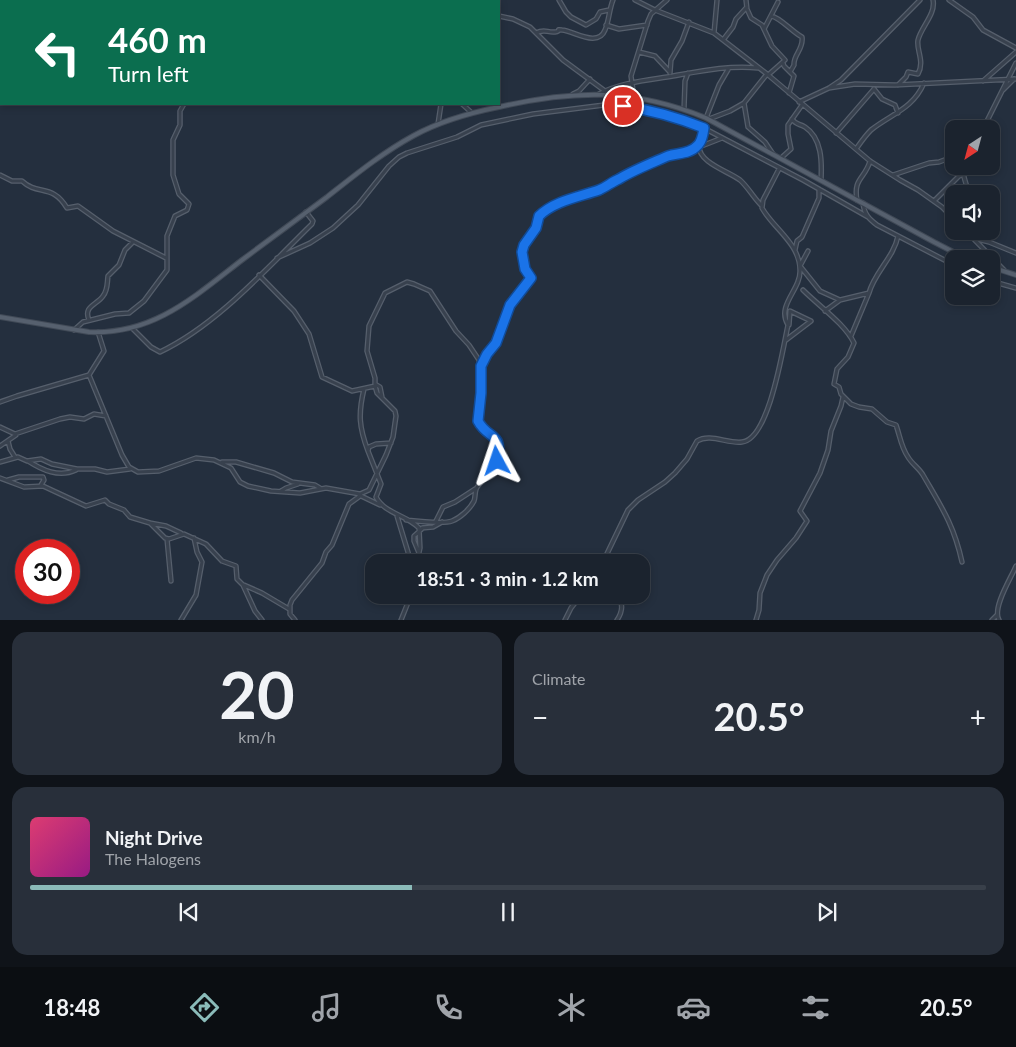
<!DOCTYPE html>
<html lang="en">
<head>
<meta charset="utf-8">
<style>
	:root { --surface:#1b232e; --page:#282f3a; --text:#f1f3f6; --muted:#a0a4aa; --line:#39404a; --accent:#8bbbb9 }
	body { margin:0; font-family:Lato,sans-serif; background:var(--page); color:var(--text); height:100vh; display:flex; flex-direction:column; font-size:19px; white-space:nowrap }
	* { box-sizing:border-box; margin:0 }
	p { font-size:16px; color:var(--muted) }
	.icon { flex:none; width:28px; height:28px; fill:none; stroke:currentColor; stroke-width:2; stroke-linecap:round; stroke-linejoin:round }
	.map { position:relative; height:620px; overflow:hidden }
	.drawer { display:flex; flex-direction:column; gap:12px; padding:12px; background:#0f1319; flex:1 }
	.drawer>* { flex:none }
	.top-card { position:absolute; left:0px; top:0px; width:500px; height:105px; box-shadow:0 2px 8px #0003,0 0 0 1px var(--line); background:#0b6e4f; color:#fff; overflow:hidden }
	.needle { width:32px; rotate:216deg }
	.controls { position:absolute; left:945px; top:120px; display:grid; gap:10px }
	.controls a { display:grid; place-items:center; width:55px; height:55px; border-radius:10px; background:var(--surface); box-shadow:0 2px 8px #0003,0 0 0 1px var(--line); font-size:25px }
	.speed { position:absolute; left:15px; top:539px; display:flex; gap:10px; font-size:25px; font-weight:700; text-align:center }
	.speed>* { display:grid; place-content:center; width:65px; height:65px; border-radius:50%; background:var(--surface); box-shadow:0 2px 8px #0003,0 0 0 1px var(--line); line-height:1 }
	.speed .limit { border:8px solid #d22; background:#fff; color:#111 }
	.pin { position:absolute; display:grid; place-items:center; width:42px; height:42px; color:#fff; margin:-21px; border:2px solid #fff; border-radius:50%; box-shadow:0 1px 5px #0007 }
	.me { position:absolute; width:55px; margin:-28px; rotate:355deg; stroke-linejoin:round; filter:drop-shadow(0 0 4px #0008) }
	.turn { display:flex; align-items:center; gap:18px; height:105px; padding:0 25px; font-size:22px }
	.turn .icon { width:65px; height:65px; stroke-width:2.5 }
	.turn b { display:block; font-size:35px; line-height:42px }
	.big { font-size:38px; font-weight:700; line-height:1.1 }
	.drawer .tile { flex:1; display:flex; flex-direction:column; justify-content:center; gap:8px; min-width:0; padding:0 18px; border-radius:15px; background:var(--page) }
	.drawer .dial { align-items:center; gap:0 }
	.dial b { font-size:65px; line-height:1 }
	.song { display:flex; align-items:center; gap:15px }
	.cover { width:60px; height:60px; border-radius:8px; background:linear-gradient(135deg,hsl(340 70% 55%),hsl(310 70% 35%)) }
	.played { height:5px; border-radius:2px; background:linear-gradient(90deg,var(--accent) 40%,var(--line) 40%) }
	.keys { display:flex; justify-content:space-around; direction:ltr }
	.heat { display:flex; justify-content:space-between; align-items:center; font-size:28px; direction:ltr }
	.drawer .tiles { flex:1; display:grid; gap:12px; grid-template-columns:1fr 1fr }
	.tile:last-child { grid-column:span 2 }
	.trip { position:absolute; left:365px; top:554px; width:285px; height:50px; border-radius:15px; background:var(--surface); box-shadow:0 2px 8px #0003,0 0 0 1px var(--line); font-weight:700; line-height:50px; text-align:center }
	.dock { display:flex; height:80px; justify-content:space-around; align-items:center; background:#0b0e12; color:var(--muted) }
	.dock .icon { width:35px; height:35px }
	.dock .selected { color:var(--accent) }
	.dock b { font-size:22px; color:var(--text) }
	.map>svg:first-child { display:block }
	.lines { fill:none; stroke-linecap:round; stroke-linejoin:round }
	.minor-casing { stroke:#565f6c; stroke-width:5.5 }
	.major-casing { stroke:#414a57; stroke-width:6 }
	.minor { stroke:#38414e; stroke-width:3 }
	.major { stroke:#56606e; stroke-width:4 }
	.route-casing { stroke:#114b97; stroke-width:12 }
	.route { stroke:#1a73e8; stroke-width:9 }
</style>
</head>
<body>
<div class="map">
<svg width="1016" height="620" viewBox="0 0 1016 620">
	<rect width="100%" height="100%" fill="#242f3e"/>
	<g class="lines">
		<defs>
			<path id="minor" d="M 559,0 L 566,12 L 571,17 L 586,25 L 596,19 L 600,12 L 609,10
				M 635,0 L 655,10 L 714,33 L 767,74 L 870,161 L 900,180 L 918,190 L 942,207 L 954,219
				M 746,0 L 747,9 L 751,18 L 762,25 L 772,46 L 785,60 L 768,75
				M 949,0 L 973,17 L 983,30 L 1016,48
				M 225,1 L 225,0
				M 479,1 L 479,0
				M 499,16 L 513,19 L 530,27 L 563,60 L 605,91
				M 771,16 C 780,17 792,32 802,37 C 804,49 793,55 794,65 L 790,72
				M 606,25 L 619,29 L 647,25
				M 764,29 L 778,2
				M 536,33 C 545,28 547,33 555,32 C 562,31 555,29 562,30 C 574,31 598,48 605,30 C 609,21 609,10 613,0
				M 714,33 L 717,0
				M 723,40 L 733,27 L 736,19 L 746,8
				M 639,52 L 655,56 L 669,71
				M 783,63 L 784,66 L 794,76 L 789,93
				M 670,73 L 671,60 L 682,41 L 689,22
				M 983,81 L 1016,52
				M 898,85 L 906,77 L 908,72 L 918,74 C 925,61 916,50 918,40 C 921,27 936,14 933,0
				M 829,88 L 855,84 L 895,85 L 1016,79
				M 874,89 L 882,99 L 895,105 L 898,113
				M 1003,90 L 1014,79
				M 573,94 L 579,91 L 590,79
				M 599,94 C 621,82 649,80 673,76 C 701,71 729,65 758,68
				M 634,97 L 631,76 L 648,21 L 651,14 L 667,0
				M 799,102 L 829,88 L 841,80 L 920,0
				M 744,103 L 748,127 L 765,142 L 773,154
				M 462,104 L 472,113
				M 684,109 L 685,81 L 688,73
				M 706,118 L 719,85 L 729,68
				M 709,119 L 730,111 L 744,103 L 767,74
				M 792,119 C 797,126 799,123 805,127 C 822,138 822,162 821,180
				M 438,124 L 441,104
				M 983,129 L 1016,63
				M 836,133 L 874,89
				M 699,146 C 699,163 728,171 740,180 C 748,187 753,197 761,205
				M 699,147 L 722,138
				M 856,149 C 861,142 865,136 871,130 C 891,114 913,109 924,83
				M 781,158 L 791,149 L 788,134 L 788,125 L 802,105
				M 965,166 L 964,177 L 969,194
				M 0,175 L 12,181 L 22,181 C 38,196 52,183 67,208 L 78,206 L 113,231 L 166,258
				M 893,175 L 929,163 L 939,162 L 947,159 L 954,153
				M 857,200 C 853,178 865,179 870,161
				M 934,201 L 959,176 L 964,174
				M 863,203 C 864,214 869,219 877,225 L 954,265
				M 966,231 L 1004,270
				M 976,231 L 973,238 L 989,242 L 1016,253
				M 795,250 L 797,241 L 802,237 L 819,198 L 819,189
				M 808,251 L 800,266 L 820,291 L 840,300 L 869,293 C 874,273 894,257 898,236
				M 277,258 L 310,243 L 333,228 L 358,205 L 389,166 L 399,157 L 407,153 L 457,137 L 481,125 L 533,114 L 604,105 L 623,106 L 642,109 L 698,125 L 803,180 L 868,217
				M 259,275 L 294,311 L 309,334 L 322,377 L 352,391 L 375,386
				M 991,281 L 1016,288
				M 803,290 C 819,306 845,324 854,343 L 848,357 L 837,369 L 834,384 L 839,387 L 841,394 L 851,404 L 859,407 L 872,409 L 887,422 L 896,425 C 900,436 901,447 908,457 C 912,464 919,468 923,475 C 941,506 954,525 962,562
				M 825,311 L 840,300
				M 89,320 C 83,306 97,305 103,296 C 108,290 107,283 108,276 L 119,265 L 125,250 L 133,242
				M 132,328 L 151,347 L 160,352 C 217,325 267,268 312,224 L 313,221 L 306,212
				M 74,330 L 83,322 L 115,314 L 129,313 L 144,301 L 167,270 L 167,236 L 175,216 L 187,210 L 189,204 L 179,194 L 173,175 L 173,140 L 180,125 L 180,111 L 184,104
				M 851,336 L 869,293
				M 786,340 L 811,321 L 790,311 L 789,325
				M 481,366 L 497,339 L 510,305 L 531,278 C 529,275 526,272 525,269 C 517,252 527,242 536,229 C 539,224 537,219 541,214 L 580,195 L 600,189 L 626,175 L 666,158 L 694,149 L 700,142 L 704,128
				M 89,375 L 122,455 L 129,467 L 138,472 L 159,471 L 196,458 L 214,460 L 231,468 L 240,482 L 248,486 L 271,491 L 300,493 L 326,488 L 360,494 L 369,490 L 386,455 L 393,437 L 396,416 L 395,411 L 377,393 L 375,386 L 375,378 L 367,351 L 369,326 L 385,293 L 407,282 L 414,284 L 430,291 L 456,331 L 469,345 L 479,360 L 482,383 L 478,421 C 483,430 495,433 498,443 C 504,461 486,474 478,486 C 474,490 476,496 474,501 C 470,509 460,518 452,521 C 444,524 415,521 406,520
				M 375,384 L 380,387 L 382,397
				M 364,389 C 358,414 359,427 368,451
				M 0,402 L 17,396 L 89,375 L 104,351 L 98,332
				M 0,427 L 15,434 L 60,419 L 70,417 L 84,419 L 94,414 L 106,416
				M 8,441 L 10,449 L 15,457
				M 391,443 L 376,444 L 369,447 L 368,451 L 381,484 L 376,497 C 385,514 407,515 419,528 L 420,548 L 417,562
				M 0,446 L 16,435
				M 28,461 C 42,470 59,478 76,470
				M 0,462 L 18,457 L 27,461 L 41,459 L 52,464 L 77,469 L 95,469 L 107,472 L 130,469
				M 222,462 L 236,462 L 274,473 L 292,482 L 315,485 L 320,488
				M 0,478 L 24,487 L 43,486 L 86,506 L 105,500 L 109,504 L 124,510 L 130,517 L 150,523 L 165,538 L 169,539 L 184,534 L 206,544 L 222,561 L 236,566 L 237,579 L 243,585 L 255,611 L 262,620
				M 8,480 L 19,477 L 43,477 L 44,480 L 41,485
				M 281,491 L 286,488 L 298,484
				M 359,495 L 380,505
				M 397,516 L 411,562
				M 436,521 L 443,507 L 455,502 L 475,489
				M 150,523 L 166,526 L 181,533
				M 422,528 L 433,527 L 442,522
				M 167,539 L 171,581
				M 419,553 L 414,541 L 414,536 L 423,528
				M 603,562 L 628,510 L 638,500 L 665,482 L 675,473 L 687,459 L 697,441 C 710,433 728,444 742,442 C 769,440 783,348 788,325 C 776,305 801,290 800,270 C 800,244 774,229 762,208 L 763,200 L 779,169
				M 244,585 L 262,593 L 289,609
				M 181,620 L 196,595 L 202,562 L 197,552 L 194,538
				M 295,620 L 290,614 L 290,605 L 292,600 L 322,563 L 326,552 L 332,545 L 349,504 L 360,496
				M 401,620 L 411,595
				M 565,620 L 571,608 L 581,595
				M 617,620 C 623,611 623,604 618,595
				M 756,620 L 759,610 L 760,593 L 767,575 L 777,560 L 796,538 L 807,521 L 800,511 L 820,473 L 828,450 L 831,431 L 841,406 L 843,397
				M 992,620 L 997,615
				M 999,620 C 992,608 1011,578 1016,566"/>
			<path id="major" d="M 991,267 L 1016,275
				M 0,317 L 89,332 C 153,335 194,297 242,260 C 270,239 299,218 327,197 C 355,175 382,153 413,136 C 440,121 469,113 499,107 C 573,90 634,88 706,118 L 934,242 L 967,259"/>
		</defs>
		<!-- minor casing -->
		<use href="#minor" class="minor-casing"/>
		<!-- major casing -->
		<use href="#major" class="major-casing"/>
		<!-- minor -->
		<use href="#minor" class="minor"/>
		<!-- major -->
		<use href="#major" class="major"/>
	</g>
	<g class="lines">
		<defs>
			<path id="route" d="M 497,461 C 504,432 488,440 478,421 L 481,393 L 481,366 L 487,354 L 496,343 L 510,305 L 531,278 L 525,269 L 522,252 L 524,245 L 536,228 L 539,216 C 554,201 579,197 599,190 C 606,187 612,182 619,179 C 634,170 652,163 668,156 C 678,153 690,154 697,146 C 702,142 703,134 704,128 C 679,118 651,110 623,106"/>
		</defs>
		<!-- route casing -->
		<use href="#route" class="route-casing"/>
		<!-- route -->
		<use href="#route" class="route"/>
	</g>
</svg>
<div class="controls">
<a><svg class="needle" viewBox="-14 -14 28 28"><path d="M0-13l5 13h-10z" fill="#e53935"/><path d="M0 13l5-13h-10z" fill="#a0a4aa"/></svg></a>
<a><svg class="icon" aria-label="sound" viewBox="0 0 24 24"><path d="M4 9h4l5-4v14l-5-4H4zM17 9q2 3 0 6"/></svg></a>
<a><svg class="icon" aria-label="layers" viewBox="0 0 24 24"><path d="M12 4l9 5-9 5-9-5zM3 14l9 5 9-5"/></svg></a>
</div>
<div class="speed"><div class="limit">30</div></div>
<div class="pin" style="left:623px;top:106px;background:#d93025"><svg class="icon" aria-label="arrive" viewBox="0 0 24 24"><path d="M6 21V4h12l-3 4 3 4H6"/></svg></div>
<svg class="me" style="left:497px;top:461px" viewBox="-20 -20 40 40"><path d="M0-17L14 15 0 8-14 15z" fill="#1a73e8" stroke="#fff" stroke-width="4"/></svg>
<div class="trip">18:51 · 3 min · 1.2 km</div>
<div class="top-card">
<div class="turn"><svg class="icon" aria-label="left" viewBox="0 0 24 24"><path d="M17 20v-9H6M10 6l-5 5 5 5"/></svg><div><b>460 m</b>Turn left</div></div>
</div>
</div>
<section class="drawer">
<div class="tiles">
<div class="tile dial"><b>20</b><p>km/h</p></div>
<div class="tile"><p>Climate</p>
<div class="heat"><a>−</a><b class="big">20.5°</b><a>+</a></div>
</div>
<div class="tile">
<div class="song"><i class="cover"></i><div><b>Night Drive</b><p>The Halogens</p></div></div>
<div class="played"></div>
<div class="keys"><svg class="icon" aria-label="previous" viewBox="0 0 24 24"><path d="M18 5L8 12l10 7zM5 5v14"/></svg><svg class="icon" aria-label="pause" viewBox="0 0 24 24"><path d="M8 5v14M16 5v14"/></svg><svg class="icon" aria-label="next" viewBox="0 0 24 24"><path d="M6 5l10 7-10 7zM19 5v14"/></svg></div>
</div>
</div>
</section>
<nav class="dock">
<b>18:48</b>
<svg class="icon selected" aria-label="directions" viewBox="0 0 24 24"><path d="M12 3l9 9-9 9-9-9zM9 14v-3h6M13 9l2 2-2 2"/></svg>
<svg class="icon" aria-label="music" viewBox="0 0 24 24"><path d="M9 18V5l10-2v13"/><circle cx="6" cy="18" r="3"/><circle cx="16" cy="16" r="3"/></svg>
<svg class="icon" aria-label="phone" viewBox="0 0 24 24"><path d="M5 4h4l2 5-3 2q2 4 5 5l2-3 5 2v4C11 20 4 13 5 4z"/></svg>
<svg class="icon" aria-label="climate" viewBox="0 0 24 24"><path d="M12 3v18M4 7l16 10M4 17L20 7"/></svg>
<svg class="icon" aria-label="car" viewBox="0 0 24 24"><path d="M5 17H2v-5l4-1 3-4h7l3 4 3 1v5h-3M9 17h6M6 11h13"/><circle cx="7" cy="17" r="2"/><circle cx="17" cy="17" r="2"/></svg>
<svg class="icon" aria-label="filters" viewBox="0 0 24 24"><path d="M4 7h16M4 17h16"/><circle cx="9" cy="7" r="2"/><circle cx="15" cy="17" r="2"/></svg>
<b>20.5°</b>
</nav>
</body>
</html>
